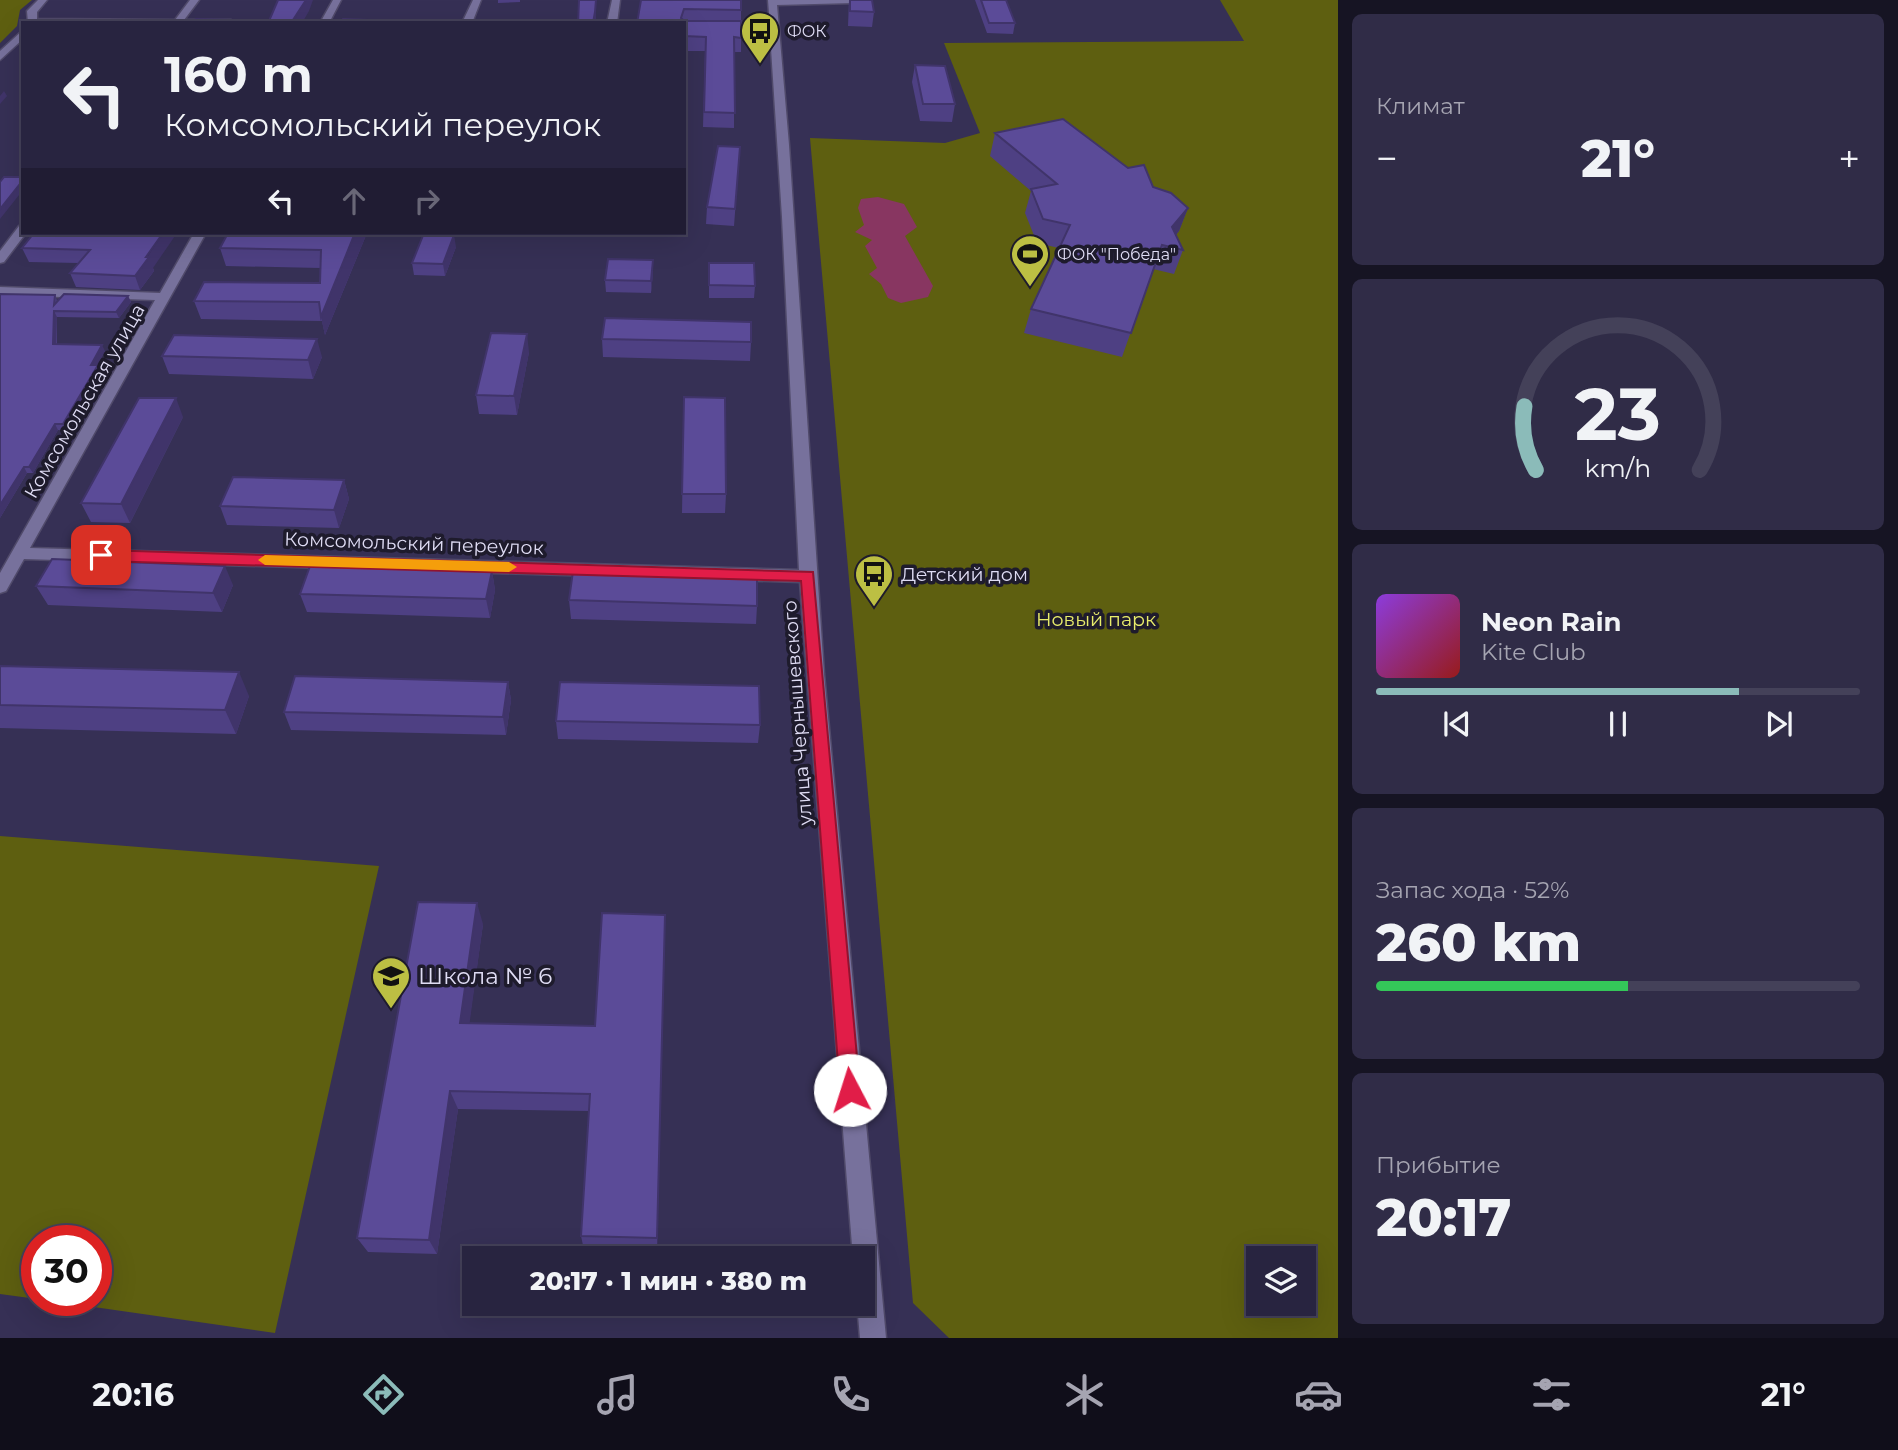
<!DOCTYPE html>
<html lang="ru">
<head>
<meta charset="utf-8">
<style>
	:root { --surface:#282440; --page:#302c47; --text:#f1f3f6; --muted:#a5a4b1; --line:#444159; --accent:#8bbbb9 }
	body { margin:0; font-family:Montserrat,sans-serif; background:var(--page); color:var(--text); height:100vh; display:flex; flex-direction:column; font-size:26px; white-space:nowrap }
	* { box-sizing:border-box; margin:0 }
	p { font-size:23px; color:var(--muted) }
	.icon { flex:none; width:38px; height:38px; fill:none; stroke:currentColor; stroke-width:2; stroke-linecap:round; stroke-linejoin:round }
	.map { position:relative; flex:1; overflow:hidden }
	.side { display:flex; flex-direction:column; gap:14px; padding:14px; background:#161423; width:560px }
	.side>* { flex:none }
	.hud { position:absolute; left:21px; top:21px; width:665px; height:214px; border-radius:0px; box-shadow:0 7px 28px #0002,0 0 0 2px var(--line); background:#282440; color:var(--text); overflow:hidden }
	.controls { position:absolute; left:1246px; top:1246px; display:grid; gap:14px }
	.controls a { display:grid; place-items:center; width:70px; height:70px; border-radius:0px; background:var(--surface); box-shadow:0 7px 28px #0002,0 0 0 2px var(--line); font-size:35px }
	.speed { position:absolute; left:21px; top:1225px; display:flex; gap:14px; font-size:35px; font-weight:700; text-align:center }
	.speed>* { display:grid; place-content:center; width:91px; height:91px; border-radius:50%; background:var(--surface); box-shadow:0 7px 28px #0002,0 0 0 2px var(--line); line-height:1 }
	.speed .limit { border:10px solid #d22; background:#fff; color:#111 }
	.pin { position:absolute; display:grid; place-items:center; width:60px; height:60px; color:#fff; margin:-30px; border-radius:14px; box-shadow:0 4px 10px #0006 }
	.me { position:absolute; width:77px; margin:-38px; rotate:355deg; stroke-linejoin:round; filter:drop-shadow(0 0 5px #0008) }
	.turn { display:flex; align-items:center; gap:24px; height:147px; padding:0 28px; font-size:32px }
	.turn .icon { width:91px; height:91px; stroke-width:2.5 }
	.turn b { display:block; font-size:49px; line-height:60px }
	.lanes { display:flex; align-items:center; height:66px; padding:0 28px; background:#0003; justify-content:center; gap:35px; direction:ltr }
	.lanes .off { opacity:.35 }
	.big { font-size:52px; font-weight:800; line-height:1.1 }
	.side .card { flex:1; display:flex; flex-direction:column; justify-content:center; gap:10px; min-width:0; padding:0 24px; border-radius:10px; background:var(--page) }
	.side .dial { align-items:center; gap:0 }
	.dial svg { height:182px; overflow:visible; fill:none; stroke:var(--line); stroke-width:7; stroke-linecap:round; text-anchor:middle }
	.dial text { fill:var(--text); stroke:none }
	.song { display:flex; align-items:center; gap:21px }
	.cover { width:84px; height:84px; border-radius:10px; background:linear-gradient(135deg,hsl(270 70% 55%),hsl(0 70% 35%)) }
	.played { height:7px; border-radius:4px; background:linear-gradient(90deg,var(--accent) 75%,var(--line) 75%) }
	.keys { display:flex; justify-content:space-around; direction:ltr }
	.heat { display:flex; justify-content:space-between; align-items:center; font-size:38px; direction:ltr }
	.charge { height:10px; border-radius:5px; background:linear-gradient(90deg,#34c759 52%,var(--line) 0) }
	.trip { position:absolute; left:462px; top:1246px; width:413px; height:70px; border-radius:0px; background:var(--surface); box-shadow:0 7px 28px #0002,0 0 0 2px var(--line); font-weight:800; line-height:70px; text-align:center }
	.dock { display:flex; height:112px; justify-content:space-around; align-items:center; background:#100e1a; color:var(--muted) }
	.dock .icon { width:49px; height:49px }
	.dock .current { color:var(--accent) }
	.dock b { font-size:32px; color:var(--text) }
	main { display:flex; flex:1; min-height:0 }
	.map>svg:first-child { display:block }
	.green { fill:#5e5f10; fill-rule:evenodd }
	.water { fill:#883661 }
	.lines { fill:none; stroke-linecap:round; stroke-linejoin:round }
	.minor-casing { stroke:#504a6a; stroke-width:3 }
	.minor { fill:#77719c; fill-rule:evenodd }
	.wall { fill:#4e4083 }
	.shaded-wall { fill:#40346a }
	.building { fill:#5b4b98; stroke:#40346a; stroke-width:2 }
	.route { fill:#e11d48; stroke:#92132f; stroke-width:2 }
	.slow { fill:#f59e0b }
	.labels { text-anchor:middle; stroke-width:7; stroke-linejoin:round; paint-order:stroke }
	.far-poi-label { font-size:16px; fill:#dfdcf4; stroke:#1e1b2c; text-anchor:start }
	.street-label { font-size:19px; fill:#dfdcf4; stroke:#1e1b2c }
	.poi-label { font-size:19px; fill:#dfdcf4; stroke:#1e1b2c; text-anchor:start }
	.park-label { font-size:19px; fill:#e8ec6b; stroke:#1e1b2c }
	.near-poi-label { font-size:23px; fill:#dfdcf4; stroke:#1e1b2c; text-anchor:start }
</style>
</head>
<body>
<main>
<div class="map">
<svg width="1338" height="1338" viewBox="0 0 1338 1338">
	<rect width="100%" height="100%" fill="#363055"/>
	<!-- green -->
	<path class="green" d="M 0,0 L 32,0 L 20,10 L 17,26 L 0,43 Z
		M 1220,0 L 1338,0 L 1338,1338 L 949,1338 L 913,1303 L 810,138 L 945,143 L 980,133 L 944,43 L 1244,41 ZM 1258,1258 L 1304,1258 L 1304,1304 L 1258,1304 Z
		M 0,836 L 379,866 L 275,1333 L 45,1300 L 96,1300 L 96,1241 L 37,1241 L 37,1299 L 0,1294 Z"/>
	<!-- water -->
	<path class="water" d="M 878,197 L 904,204 L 917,227 L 905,236 L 933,286 L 928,297 L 901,303 L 888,298 L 881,284 L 869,274 L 877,268 L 865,246 L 872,240 L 855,232 L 864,225 L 858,208 L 861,199 Z"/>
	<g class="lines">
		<defs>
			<path id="minor" d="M 38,0 L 47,0 L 37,12 L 37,19 L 175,20 L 190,0 L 199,0 L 184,20 L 231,20 L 235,23 L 28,23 L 27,11 Z
				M 333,0 L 341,0 L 329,23 L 320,23 Z
				M 473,0 L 481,0 L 472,23 L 462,23 Z
				M 612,0 L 620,0 L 617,23 L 607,23 Z
				M 768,0 L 857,0 L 853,3 L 777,5 L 789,145 L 824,674 L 886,1338 L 860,1338 L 857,1304 L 863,1304 L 863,1258 L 853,1258 L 800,582 L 24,559 L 6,591 L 0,593 L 0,573 L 155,300 L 0,295 L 0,287 L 160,293 L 194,233 L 206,233 L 30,548 L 799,570 L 782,217 L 770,33 L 684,32 L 684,26 L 770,27 Z
				M 23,30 L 23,39 L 0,60 L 0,51 Z
				M 23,225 L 23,233 L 26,233 L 4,262 L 0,263 L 0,251 L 19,226 Z"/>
		</defs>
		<!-- minor casing -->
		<use href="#minor" class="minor-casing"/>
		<!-- minor -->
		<use href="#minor" class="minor"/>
	</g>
	<!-- wall -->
	<path class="wall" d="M 498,0 L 520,0 L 520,2 L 498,3 Z
		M 641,0 L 741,10 L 741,52 L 734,52 L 734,128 L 703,127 L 705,51 L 684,51 L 684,23 Z
		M 849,0 L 874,12 L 872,27 L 848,26 Z
		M 975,0 L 1006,0 L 1015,23 L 1013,34 L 987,33 Z
		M 915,65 L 955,104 L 952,122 L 920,121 L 912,82 Z
		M 995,133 L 1153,187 L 1188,208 L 1179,231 L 1176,235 L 1183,250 L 1174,274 L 1153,269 L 1122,357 L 1024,333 L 1031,309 L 1059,248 L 1037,243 L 1025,213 L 1031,191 L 990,156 Z
		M 740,147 L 734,226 L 706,224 L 707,207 Z
		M 34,233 L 153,268 L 154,271 L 140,290 L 76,287 L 70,273 L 79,263 L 29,262 L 22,248 Z
		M 228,233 L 367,233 L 325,335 L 322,321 L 201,319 L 194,301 L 320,283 L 320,268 L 226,266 L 220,248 Z
		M 456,247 L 445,276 L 414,275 L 412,263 Z
		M 653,260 L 653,273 L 651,293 L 606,292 L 605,280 Z
		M 709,263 L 755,286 L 754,298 L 709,298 Z
		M 0,294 L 55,295 L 57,301 L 128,296 L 131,302 L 119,318 L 57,317 L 57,344 L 105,351 L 97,365 L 101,371 L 66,431 L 58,430 L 33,473 L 27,473 L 0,518 Z
		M 602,339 L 751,342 L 750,361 L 603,357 Z
		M 529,352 L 517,415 L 479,414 L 476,395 Z
		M 162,356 L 322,357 L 313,379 L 169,374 Z
		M 684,397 L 726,494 L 725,513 L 682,513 Z
		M 183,417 L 130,523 L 91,522 L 81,503 Z
		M 344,480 L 349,499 L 339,528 L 227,525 L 220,506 Z
		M 492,571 L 495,590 L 490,618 L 307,612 L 300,594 Z
		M 233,585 L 222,612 L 48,605 L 36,586 Z
		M 569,600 L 757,606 L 756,624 L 571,619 Z
		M 0,666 L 249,696 L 236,734 L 0,728 Z
		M 508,682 L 511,700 L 506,735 L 291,730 L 284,712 Z
		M 556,721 L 760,725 L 758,743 L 558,739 Z
		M 665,915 L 657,1252 L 584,1250 L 581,1236 L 589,1111 L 458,1109 L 437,1254 L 368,1252 L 357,1238 L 483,924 L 469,1023 L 595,1026 Z"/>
	<!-- shaded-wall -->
	<path class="shaded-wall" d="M 306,0 L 313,0 L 309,11 L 302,23 L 291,23 Z
		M 596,0 L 596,23 L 593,23 Z
		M 4,91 L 7,96 L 0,104 L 0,96 Z
		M 23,180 L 23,190 L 0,219 L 0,209 Z
		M 1188,208 L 1179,231 L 1167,246 L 1172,227 Z
		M 163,233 L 177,233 L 153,268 L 154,271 L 140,290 L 135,276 Z
		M 355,233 L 367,233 L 325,335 L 321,317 Z
		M 454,235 L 456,247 L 445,276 L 443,264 Z
		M 653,260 L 653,273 L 651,293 L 651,281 Z
		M 128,296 L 131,302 L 119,318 L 116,312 Z
		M 54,311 L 57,317 L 56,350 L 53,344 Z
		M 527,334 L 529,352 L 517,415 L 514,396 Z
		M 317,339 L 322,357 L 313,379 L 308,360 Z
		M 102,345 L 105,351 L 94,371 L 91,365 Z
		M 98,365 L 101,371 L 66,431 L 63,424 Z
		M 176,398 L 183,417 L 130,523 L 121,504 Z
		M 55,424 L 58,430 L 33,473 L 29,467 Z
		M 24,467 L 27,473 L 0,518 L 0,505 Z
		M 344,480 L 349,499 L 339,528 L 334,510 Z
		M 225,566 L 233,585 L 222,612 L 213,593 Z
		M 492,571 L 495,590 L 490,618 L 486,599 Z
		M 239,672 L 249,696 L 236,734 L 225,710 Z
		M 508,682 L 511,700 L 506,735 L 503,717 Z
		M 477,903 L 483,924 L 467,1042 L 460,1023 Z
		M 665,915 L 665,936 L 657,1252 L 657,1238 Z
		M 450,1091 L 458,1109 L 437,1254 L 429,1240 Z"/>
	<!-- building -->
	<path class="building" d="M 278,0 L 306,0 L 291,23 L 193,23 L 196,19 L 269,21 Z
		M 579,0 L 596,0 L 595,12 L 593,23 L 578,23 Z
		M 641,0 L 741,0 L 741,10 L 684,9 L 681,18 L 684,21 L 741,21 L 741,38 L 734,37 L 735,113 L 704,112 L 706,37 L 684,36 L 684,23 L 637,23 Z
		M 850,0 L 872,0 L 874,12 L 850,11 Z
		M 981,0 L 1006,0 L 1015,23 L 989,23 Z
		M 343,19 L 367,20 L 366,23 L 341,23 Z
		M 915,65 L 945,66 L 955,104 L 923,104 Z
		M 1063,119 L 1128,168 L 1144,165 L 1153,187 L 1171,193 L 1188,208 L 1172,227 L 1183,250 L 1162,245 L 1131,333 L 1031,309 L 1070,225 L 1043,219 L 1031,189 L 1057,184 L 995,133 Z
		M 718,146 L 740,147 L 735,209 L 707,207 Z
		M 4,177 L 23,177 L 23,180 L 0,209 L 0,182 Z
		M 34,233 L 163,233 L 146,257 L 149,257 L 135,276 L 70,273 L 90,250 L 22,248 Z
		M 228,233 L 355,233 L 321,317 L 319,302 L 194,301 L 204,282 L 320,283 L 321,250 L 220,248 Z
		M 424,233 L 454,235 L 443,264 L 412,263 Z
		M 608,259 L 653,260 L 651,281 L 605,280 Z
		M 709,263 L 754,263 L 755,286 L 709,285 Z
		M 0,294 L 55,295 L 54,305 L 64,294 L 128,296 L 116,312 L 54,311 L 53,344 L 102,345 L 91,365 L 98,365 L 63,424 L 55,424 L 29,467 L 24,467 L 0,505 Z
		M 605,318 L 751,322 L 751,342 L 602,339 Z
		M 491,333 L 527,334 L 514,396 L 476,395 Z
		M 174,335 L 317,339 L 308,360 L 162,356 Z
		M 684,397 L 725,398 L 726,494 L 682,494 Z
		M 139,398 L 176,398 L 121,504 L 81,503 Z
		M 233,477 L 344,480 L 334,510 L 220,506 Z
		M 52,559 L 225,566 L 213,593 L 36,586 Z
		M 310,566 L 492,571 L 486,599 L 300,594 Z
		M 573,571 L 757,576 L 757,606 L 569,600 Z
		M 0,666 L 239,672 L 225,710 L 0,705 Z
		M 295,676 L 508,682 L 503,717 L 284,712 Z
		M 560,682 L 759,686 L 760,725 L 556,721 Z
		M 418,902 L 477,903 L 460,1023 L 595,1026 L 602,913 L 665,915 L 657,1238 L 581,1236 L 590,1094 L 450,1091 L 429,1240 L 357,1238 Z"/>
	<!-- route -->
	<path class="route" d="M 101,550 L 813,572 L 860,1090 L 857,1097 L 850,1100 L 843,1097 L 840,1090 L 801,581 L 101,561 L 93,555 Z"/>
	<!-- slow -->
	<path class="slow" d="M 265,555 L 509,562 L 517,567 L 509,572 L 265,565 L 258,560 Z"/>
	<!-- icons -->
	<defs>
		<symbol id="bus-pin" viewBox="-11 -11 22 30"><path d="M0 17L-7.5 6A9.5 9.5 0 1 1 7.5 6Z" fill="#bcbf43" stroke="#1e1b2c"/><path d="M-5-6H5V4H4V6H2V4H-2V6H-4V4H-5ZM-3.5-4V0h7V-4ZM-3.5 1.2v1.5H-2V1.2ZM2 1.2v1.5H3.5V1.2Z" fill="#111"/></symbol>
		<symbol id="stadium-pin" viewBox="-11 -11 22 30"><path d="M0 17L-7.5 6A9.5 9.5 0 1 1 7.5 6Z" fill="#bcbf43" stroke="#1e1b2c"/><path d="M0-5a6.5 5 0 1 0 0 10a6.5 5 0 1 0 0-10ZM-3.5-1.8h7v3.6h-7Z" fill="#111"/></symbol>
		<symbol id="school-pin" viewBox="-11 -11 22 30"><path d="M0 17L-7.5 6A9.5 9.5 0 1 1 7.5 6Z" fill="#bcbf43" stroke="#1e1b2c"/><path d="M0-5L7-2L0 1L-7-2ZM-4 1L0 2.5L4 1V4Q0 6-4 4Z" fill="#111"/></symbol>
	</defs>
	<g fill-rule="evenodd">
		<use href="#bus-pin" x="738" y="9" width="44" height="60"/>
		<use href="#stadium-pin" x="1008" y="232" width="44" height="60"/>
		<use href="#bus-pin" x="852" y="552" width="44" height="60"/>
		<use href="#school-pin" x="369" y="954" width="44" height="60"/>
	</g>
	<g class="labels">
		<!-- far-poi labels -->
		<g class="far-poi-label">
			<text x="787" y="37">ФОК</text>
			<text x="1057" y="260">ФОК "Победа"</text>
		</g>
		<!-- street labels -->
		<g class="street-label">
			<text transform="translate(84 401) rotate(-60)" y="7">Комсомольская улица</text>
			<text transform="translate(414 543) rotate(2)" y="7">Комсомольский переулок</text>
			<text transform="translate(797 713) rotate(-94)" y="7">улица Чернышевского</text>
		</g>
		<!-- poi labels -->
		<g class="poi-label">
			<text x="901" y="581">Детский дом</text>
		</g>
		<!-- park labels -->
		<g class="park-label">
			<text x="1096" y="626">Новый парк</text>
		</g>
		<!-- near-poi labels -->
		<g class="near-poi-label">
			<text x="418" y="984">Школа № 6</text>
		</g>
	</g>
</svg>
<div class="controls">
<a><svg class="icon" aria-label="layers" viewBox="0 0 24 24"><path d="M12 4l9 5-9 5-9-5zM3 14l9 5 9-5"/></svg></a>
</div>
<div class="speed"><div class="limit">30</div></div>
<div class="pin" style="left:101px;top:555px;background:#d93025"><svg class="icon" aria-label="arrive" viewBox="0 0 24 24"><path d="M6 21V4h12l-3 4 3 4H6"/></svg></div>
<svg class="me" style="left:850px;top:1090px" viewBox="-20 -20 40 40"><circle r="19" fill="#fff"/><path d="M0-13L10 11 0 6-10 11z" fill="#e11d48"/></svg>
<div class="trip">20:17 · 1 мин · 380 m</div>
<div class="hud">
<div class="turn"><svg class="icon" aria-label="left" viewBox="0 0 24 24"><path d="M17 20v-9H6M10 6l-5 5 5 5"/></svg><div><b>160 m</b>Комсомольский переулок</div></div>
<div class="lanes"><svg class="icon" aria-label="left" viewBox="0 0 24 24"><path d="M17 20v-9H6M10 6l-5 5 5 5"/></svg><svg class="icon off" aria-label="ahead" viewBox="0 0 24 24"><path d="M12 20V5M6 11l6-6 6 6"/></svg><svg class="icon off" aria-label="right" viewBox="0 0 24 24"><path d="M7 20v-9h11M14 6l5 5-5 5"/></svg></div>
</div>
</div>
<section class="side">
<div class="card"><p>Климат</p>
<div class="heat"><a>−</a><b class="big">21°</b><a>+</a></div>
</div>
<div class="card dial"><svg viewBox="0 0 100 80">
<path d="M14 69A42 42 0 1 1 86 69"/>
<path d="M14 69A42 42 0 0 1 9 41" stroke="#8bbbb9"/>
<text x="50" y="56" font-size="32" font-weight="700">23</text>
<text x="50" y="72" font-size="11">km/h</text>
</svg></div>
<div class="card">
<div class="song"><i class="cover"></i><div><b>Neon Rain</b><p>Kite Club</p></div></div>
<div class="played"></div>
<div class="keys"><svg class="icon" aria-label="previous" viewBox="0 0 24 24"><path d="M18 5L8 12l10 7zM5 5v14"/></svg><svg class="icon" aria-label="pause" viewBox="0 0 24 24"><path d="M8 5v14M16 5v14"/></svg><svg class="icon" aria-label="next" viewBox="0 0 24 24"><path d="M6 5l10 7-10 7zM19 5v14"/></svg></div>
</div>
<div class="card"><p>Запас хода · 52%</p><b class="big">260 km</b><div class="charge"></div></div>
<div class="card"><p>Прибытие</p><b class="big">20:17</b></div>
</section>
</main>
<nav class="dock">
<b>20:16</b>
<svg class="icon current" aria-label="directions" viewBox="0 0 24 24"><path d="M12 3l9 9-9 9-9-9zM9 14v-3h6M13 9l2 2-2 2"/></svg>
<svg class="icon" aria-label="music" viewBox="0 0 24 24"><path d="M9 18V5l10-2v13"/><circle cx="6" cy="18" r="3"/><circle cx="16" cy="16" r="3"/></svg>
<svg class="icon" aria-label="phone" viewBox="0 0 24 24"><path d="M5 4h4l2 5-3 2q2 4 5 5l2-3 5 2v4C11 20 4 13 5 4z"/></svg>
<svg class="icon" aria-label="climate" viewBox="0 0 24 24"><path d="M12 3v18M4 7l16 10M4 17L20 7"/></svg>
<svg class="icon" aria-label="car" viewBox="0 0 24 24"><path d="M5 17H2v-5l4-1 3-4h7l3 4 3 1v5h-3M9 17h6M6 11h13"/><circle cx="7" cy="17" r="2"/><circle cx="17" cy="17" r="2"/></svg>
<svg class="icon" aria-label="filters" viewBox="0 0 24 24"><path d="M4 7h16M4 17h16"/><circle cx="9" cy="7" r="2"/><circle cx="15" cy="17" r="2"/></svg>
<b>21°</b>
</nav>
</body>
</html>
